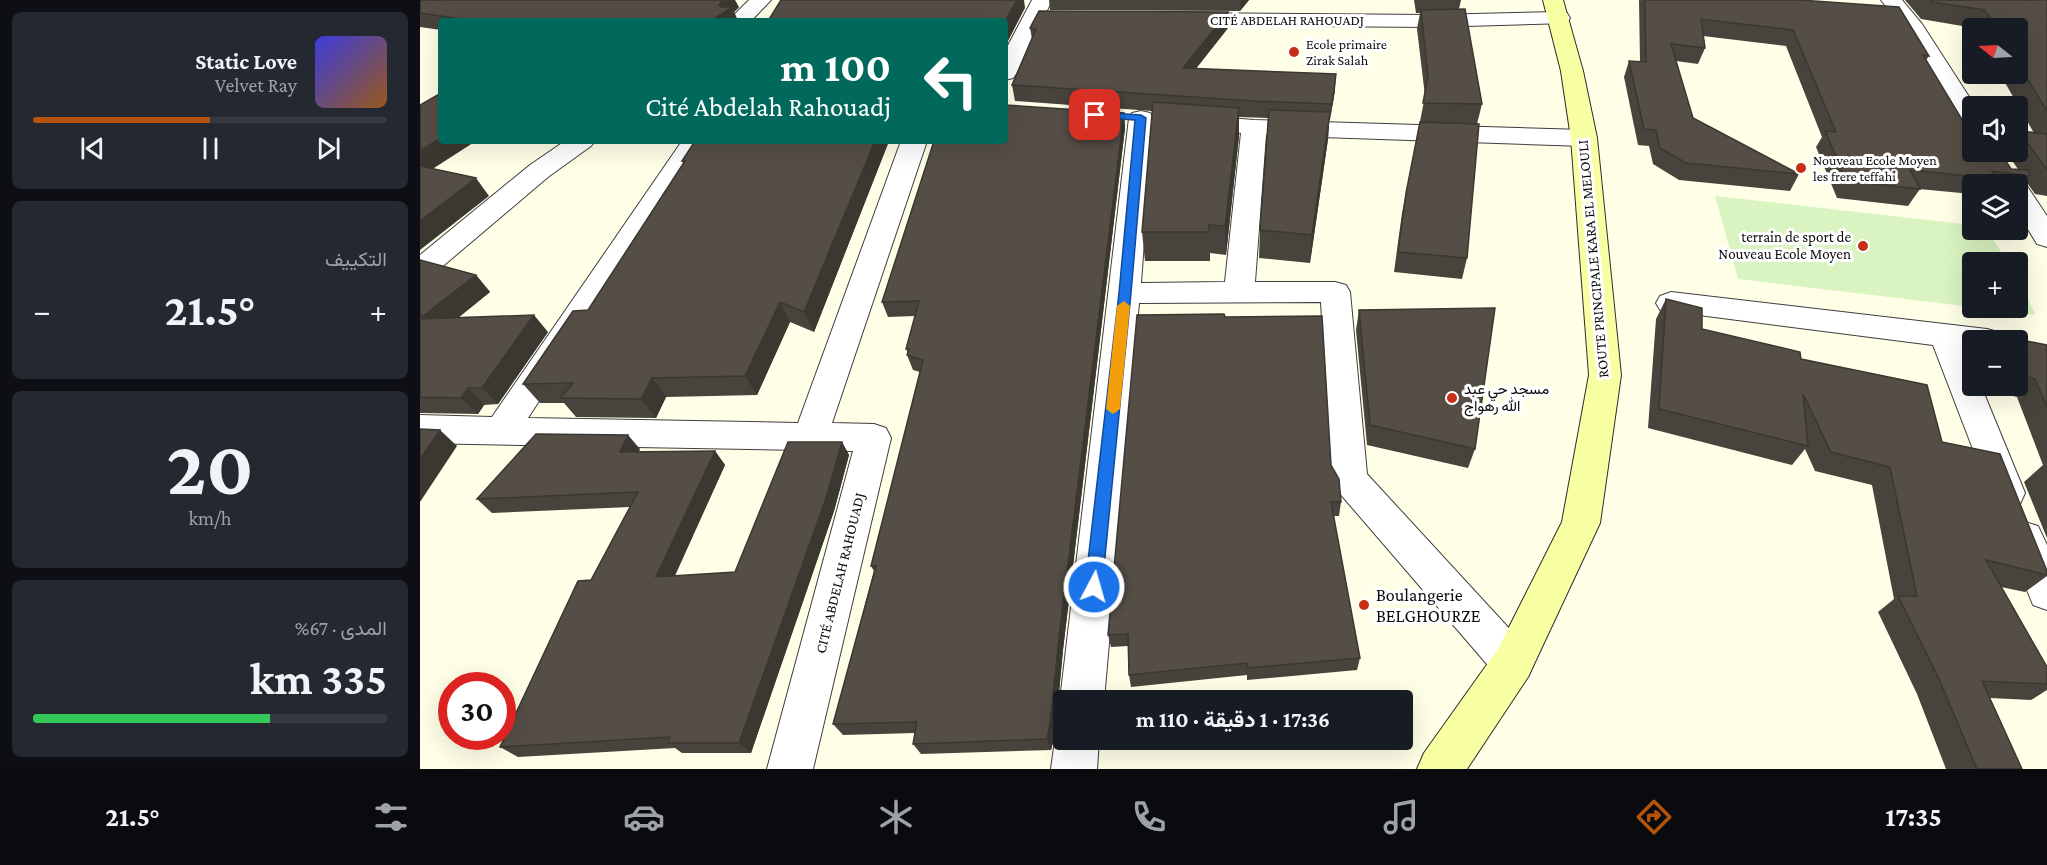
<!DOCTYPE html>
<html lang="ar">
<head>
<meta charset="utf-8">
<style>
	:root { --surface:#171b24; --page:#242831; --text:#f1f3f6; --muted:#9ea1a6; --line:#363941; --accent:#b45309 }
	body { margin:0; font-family:"Crimson Pro",Vazirmatn,serif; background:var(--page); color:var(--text); direction:rtl; height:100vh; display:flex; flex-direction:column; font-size:22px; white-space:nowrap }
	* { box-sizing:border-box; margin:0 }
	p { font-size:20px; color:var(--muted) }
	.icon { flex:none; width:33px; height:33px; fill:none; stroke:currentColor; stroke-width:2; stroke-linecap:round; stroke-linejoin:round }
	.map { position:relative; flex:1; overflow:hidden; direction:ltr }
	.side { display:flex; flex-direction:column; gap:12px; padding:12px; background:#0d0f14; width:420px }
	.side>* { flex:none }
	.guide { position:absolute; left:18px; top:18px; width:570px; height:126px; border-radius:6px; box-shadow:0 6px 24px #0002; direction:rtl; background:#00695c; color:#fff; overflow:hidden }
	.needle { width:39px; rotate:288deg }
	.tools { position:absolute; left:1542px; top:18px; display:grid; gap:12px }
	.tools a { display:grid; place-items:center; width:66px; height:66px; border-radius:6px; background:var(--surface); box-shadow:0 6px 24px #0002; font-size:30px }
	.speed { position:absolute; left:18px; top:672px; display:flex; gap:12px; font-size:30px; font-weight:700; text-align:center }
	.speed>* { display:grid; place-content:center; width:78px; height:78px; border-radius:50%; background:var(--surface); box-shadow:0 6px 24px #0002; line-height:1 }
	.speed .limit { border:9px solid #d22; background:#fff; color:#111 }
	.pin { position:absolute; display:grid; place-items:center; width:51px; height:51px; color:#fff; margin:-26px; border-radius:12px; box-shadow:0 3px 9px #0006 }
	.me { position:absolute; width:66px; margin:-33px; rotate:6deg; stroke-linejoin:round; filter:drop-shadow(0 0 4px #0008) }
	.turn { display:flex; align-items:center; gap:21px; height:126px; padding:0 18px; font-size:27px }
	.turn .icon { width:78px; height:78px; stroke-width:2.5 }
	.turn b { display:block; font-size:42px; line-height:51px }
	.big { font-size:45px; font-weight:700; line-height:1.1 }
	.side .card { flex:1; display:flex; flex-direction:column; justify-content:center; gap:9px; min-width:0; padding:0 21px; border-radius:9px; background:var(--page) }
	.side .dial { align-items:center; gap:0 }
	.dial b { font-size:78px; line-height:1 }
	.song { display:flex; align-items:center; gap:18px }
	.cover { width:72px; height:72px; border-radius:9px; background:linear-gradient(135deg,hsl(240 70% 55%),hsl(30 70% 35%)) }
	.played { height:6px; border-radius:3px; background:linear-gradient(90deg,var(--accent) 50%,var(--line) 50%) }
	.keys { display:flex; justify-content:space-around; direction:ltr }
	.heat { display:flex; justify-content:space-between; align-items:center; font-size:33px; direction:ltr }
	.charge { height:9px; border-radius:4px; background:linear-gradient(90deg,#34c759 67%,var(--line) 0) }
	.trip { position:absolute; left:633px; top:690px; width:360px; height:60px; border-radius:6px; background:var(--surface); box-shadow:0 6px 24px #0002; font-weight:700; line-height:60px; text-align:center; direction:rtl }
	.menu { display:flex; height:96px; justify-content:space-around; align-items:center; background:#090b0e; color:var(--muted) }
	.menu .icon { width:42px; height:42px }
	.menu .active { color:var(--accent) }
	.menu b { font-size:27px; color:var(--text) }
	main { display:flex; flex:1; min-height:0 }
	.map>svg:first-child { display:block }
	.pitch { fill:#d9f3c1 }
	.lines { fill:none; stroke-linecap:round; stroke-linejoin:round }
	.street-casing { stroke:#3e3e3e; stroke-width:2 }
	.secondary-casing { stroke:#2d2d2d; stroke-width:2 }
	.street { fill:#fff; fill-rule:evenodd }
	.secondary { fill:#f8ffa3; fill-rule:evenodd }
	.wall { fill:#48433c }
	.shaded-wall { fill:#3b3731 }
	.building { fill:#544e46; stroke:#3b3731; stroke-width:1.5 }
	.route { fill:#1a73e8; stroke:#114b97; stroke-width:1.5 }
	.slow { fill:#f59e0b }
	.poi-dot { fill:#c72e16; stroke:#fff; stroke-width:2 }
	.labels { text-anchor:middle; stroke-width:6; stroke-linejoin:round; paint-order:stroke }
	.far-street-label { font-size:14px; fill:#0b0b0b; stroke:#fff }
	.far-poi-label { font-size:14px; fill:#0b0b0b; stroke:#fff; text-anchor:start }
	.poi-label { font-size:15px; fill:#0b0b0b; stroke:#fff; text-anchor:end }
	.street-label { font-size:15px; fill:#0b0b0b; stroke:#fff }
	.near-poi-label { font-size:18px; fill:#0b0b0b; stroke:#fff; text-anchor:start }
</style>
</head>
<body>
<main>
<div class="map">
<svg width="1627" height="769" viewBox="0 0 1627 769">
	<rect width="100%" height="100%" fill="#ffffe8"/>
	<!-- pitch -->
	<path class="pitch" d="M 1295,196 L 1552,225 L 1552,230 L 1568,230 L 1587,262 L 1552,262 L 1552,307 L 1318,279 Z
		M 1598,281 L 1616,315 L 1557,308 L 1598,308 Z"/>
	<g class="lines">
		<defs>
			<path id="street" d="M 329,0 L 351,0 L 331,21 L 308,21 Z
				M 612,0 L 632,0 L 597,73 L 593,78 L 585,80 L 585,51 Z
				M 1461,0 L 1482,0 L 1502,24 L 1555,106 L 1552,106 L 1552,128 L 1543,126 L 1482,27 Z
				M 1139,12 L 1147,13 L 1150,18 L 1147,23 L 1011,27 L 762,25 L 754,24 L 751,19 L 754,14 L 762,13 L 1011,15 Z
				M 721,111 L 730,113 L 733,118 L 721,283 L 805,282 L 821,133 L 764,127 L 761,122 L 764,117 L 773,115 L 834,120 L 1164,130 L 1173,133 L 1177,138 L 1173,143 L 1164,146 L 846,135 L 835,282 L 915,282 L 926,285 L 930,292 L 947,474 L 1108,649 L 1114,663 L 1108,677 L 1093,683 L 1078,677 L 916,489 L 911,479 L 901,302 L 719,303 L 684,700 L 644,700 L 644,707 L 640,700 L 709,118 L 712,113 Z
				M 145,141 L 175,141 L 171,146 L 128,177 L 10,277 L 0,280 L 0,255 L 110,165 Z
				M 262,141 L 288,141 L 108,418 L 378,423 L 481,141 L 507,141 L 412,423 L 454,424 L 466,428 L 471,438 L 393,769 L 347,769 L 433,451 L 0,443 L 0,415 L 72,417 Z
				M 1595,184 L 1607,186 L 1627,216 L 1627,247 L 1617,244 L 1598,213 L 1598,184 Z
				M 1251,292 L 1567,329 L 1578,332 L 1582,340 L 1552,340 L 1552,350 L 1546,349 L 1552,365 L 1552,386 L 1561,386 L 1605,493 L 1600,504 L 1587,508 L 1574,504 L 1513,345 L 1240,310 L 1236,303 L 1240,296 Z
				M 1605,522 L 1618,526 L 1627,545 L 1627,610 L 1613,605 L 1586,538 L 1592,526 Z
				M 644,723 L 644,740 L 679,740 L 677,769 L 631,769 L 635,740 Z"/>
			<path id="secondary" d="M 1123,0 L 1143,0 L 1163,71 L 1177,138 L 1201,375 L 1180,523 L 1108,677 L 1047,769 L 997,769 L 1004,753 L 1078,649 L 1142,522 L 1169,375 L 1151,138 L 1141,71 Z"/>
		</defs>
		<!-- street casing -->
		<use href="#street" class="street-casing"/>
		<!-- secondary casing -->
		<use href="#secondary" class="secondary-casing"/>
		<!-- street -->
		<use href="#street" class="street"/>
		<!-- secondary -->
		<use href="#secondary" class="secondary"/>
	</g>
	<!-- wall -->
	<path class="wall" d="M 0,0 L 319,7 L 314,12 L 318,21 L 21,21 L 21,30 L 0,27 Z
		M 629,0 L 829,0 L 820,11 L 630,10 Z
		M 994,0 L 1041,0 L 1039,9 L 1062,104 L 1057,124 L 1047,258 L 1042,279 L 974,272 L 982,213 L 1005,96 L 997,29 L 1000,13 L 996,13 Z
		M 1219,0 L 1380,0 L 1509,56 L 1506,60 L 1547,128 L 1591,169 L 1598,169 L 1586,152 L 1598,152 L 1598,134 L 1599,131 L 1614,133 L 1580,74 L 1598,74 L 1598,28 L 1554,28 L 1501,19 L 1485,0 L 1627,0 L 1627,196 L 1615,194 L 1605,180 L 1598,190 L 1598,184 L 1552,184 L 1552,194 L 1499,189 L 1500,189 L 1488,206 L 1417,198 L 1396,147 L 1402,137 L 1366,46 L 1283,36 L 1285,48 L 1278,64 L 1256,61 L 1273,118 L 1379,174 L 1370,191 L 1259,180 L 1233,164 L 1229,146 L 1218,145 L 1204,77 L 1209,61 L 1220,62 Z
		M 610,28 L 808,28 L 776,68 L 915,90 L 910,120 L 909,120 L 908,139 L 890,263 L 839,258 L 840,230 L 848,118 L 819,117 L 819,136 L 806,255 L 790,253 L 790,261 L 725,261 L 722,232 L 732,111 L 595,101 L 592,85 L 612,39 Z
		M 704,113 L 705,128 L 643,650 L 635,735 L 631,750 L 501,754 L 493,744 L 495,733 L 423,735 L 413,724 L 454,571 L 451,566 L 500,372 L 493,370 L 487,355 L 488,353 L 486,349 L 495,316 L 468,317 L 462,302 Z
		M 275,141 L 469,141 L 394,332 L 370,322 L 337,395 L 246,397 L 236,418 L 156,417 L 144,403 L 120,403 L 103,384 L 168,310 L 263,163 L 262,161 Z
		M 0,260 L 56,275 L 70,292 L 38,318 L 128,332 L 78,404 L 64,405 L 58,414 L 0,413 Z
		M 1246,299 L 1282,329 L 1381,359 L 1522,442 L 1627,571 L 1627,576 L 1605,592 L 1581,587 L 1627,667 L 1627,690 L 1611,700 L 1570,698 L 1602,769 L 1526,769 L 1497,694 L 1458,612 L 1474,599 L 1452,485 L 1395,471 L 1385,449 L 1372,465 L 1228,428 L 1236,319 Z
		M 939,310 L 1055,449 L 1048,468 L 947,445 L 936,330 Z
		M 805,317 L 911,465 L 921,502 L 919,516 L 913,516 L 940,658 L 937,670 L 827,680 L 827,675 L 711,687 L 709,675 L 708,646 L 691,647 L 688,635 Z
		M 1597,339 L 1627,345 L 1627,538 L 1604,482 L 1623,465 L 1597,397 L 1589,395 L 1587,386 L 1598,386 L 1598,340 L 1595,340 Z
		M 422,442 L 429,455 L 414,511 L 331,753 L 262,753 L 255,748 L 98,757 L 80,747 L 171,580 L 210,507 L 72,513 L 57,499 L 220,449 L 219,451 L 295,451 L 305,465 L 255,576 L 315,572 Z"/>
	<!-- shaded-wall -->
	<path class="shaded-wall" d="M 303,0 L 315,0 L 319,7 L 314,12 L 318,21 L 291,21 L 299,5 Z
		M 597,0 L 604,0 L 605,8 L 587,43 L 585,34 L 585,21 Z
		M 821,0 L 829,0 L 820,11 Z
		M 808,12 L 808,28 L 764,84 L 763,68 Z
		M 916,74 L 915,90 L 910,120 L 912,104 Z
		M 819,108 L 819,136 L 806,255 L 805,226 Z
		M 910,112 L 908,139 L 890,263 L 892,235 Z
		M 704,113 L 705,128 L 643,650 L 635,735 L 631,750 L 627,739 Z
		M 21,138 L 21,141 L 56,141 L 0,177 L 0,151 Z
		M 455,141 L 469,141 L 394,332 L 384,312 Z
		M 56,178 L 69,196 L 0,250 L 0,221 Z
		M 56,275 L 70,292 L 19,333 L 3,316 Z
		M 360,302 L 370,322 L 337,395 L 325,376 Z
		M 114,315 L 128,332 L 78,404 L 62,388 Z
		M 232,378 L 246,397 L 236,418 L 221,399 Z
		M 48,388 L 64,405 L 58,414 L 41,398 Z
		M 20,430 L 37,446 L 0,502 L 0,459 Z
		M 208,435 L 220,449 L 212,465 L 200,452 Z
		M 422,442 L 429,455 L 414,511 L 331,753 L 319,743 Z
		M 295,451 L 305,465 L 248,589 L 236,577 Z"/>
	<!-- building -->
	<path class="building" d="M 0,0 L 303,0 L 299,5 L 301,7 L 312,7 L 291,21 L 55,21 L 0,13 Z
		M 361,0 L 597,0 L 585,21 L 348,21 Z
		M 1225,0 L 1380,0 L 1479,7 L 1509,56 L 1503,55 L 1547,128 L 1552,129 L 1552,152 L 1580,152 L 1591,169 L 1609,170 L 1609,176 L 1572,171 L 1577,179 L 1490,170 L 1500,189 L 1427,181 L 1405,131 L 1416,132 L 1373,30 L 1281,19 L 1285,48 L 1251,44 L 1273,118 L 1379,174 L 1266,163 L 1240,148 L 1236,130 L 1224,129 L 1209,61 L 1226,62 Z
		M 1510,0 L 1627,0 L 1627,111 L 1598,63 L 1598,28 L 1576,28 L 1565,10 L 1512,2 Z
		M 1045,9 L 1062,104 L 1003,103 L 1008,76 L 1001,10 Z
		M 619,11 L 808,12 L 763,68 L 916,74 L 912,104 L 834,101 L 592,85 L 616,29 L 610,28 Z
		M 21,93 L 21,138 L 0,151 L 0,105 Z
		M 733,102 L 819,108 L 805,226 L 789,225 L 789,232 L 722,232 Z
		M 585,105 L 704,113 L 639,637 L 630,724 L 627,739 L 493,744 L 497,722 L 413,724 L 456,566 L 451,566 L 503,360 L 487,355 L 489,349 L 486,349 L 499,301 L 462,302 L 514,141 L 585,141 Z
		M 849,110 L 910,112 L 892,235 L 840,230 Z
		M 1000,122 L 1059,124 L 1047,258 L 978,252 L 986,193 Z
		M 1599,131 L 1627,134 L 1627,170 Z
		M 275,141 L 455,141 L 384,312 L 360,302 L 325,376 L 232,378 L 221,399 L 140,398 L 153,383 L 103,384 L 153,311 L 168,310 L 265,161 L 262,161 Z
		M 0,166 L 56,178 L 0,221 Z
		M 0,260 L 56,275 L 3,316 L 0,315 Z
		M 1246,299 L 1282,308 L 1282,329 L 1380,352 L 1381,359 L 1507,385 L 1522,442 L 1580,454 L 1627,571 L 1627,575 L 1566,560 L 1627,667 L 1627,684 L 1562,681 L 1602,769 L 1557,769 L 1519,679 L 1478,596 L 1497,596 L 1470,467 L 1411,452 L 1383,394 L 1388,446 L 1239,409 Z
		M 1075,308 L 1055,449 L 950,425 L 939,310 Z
		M 804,314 L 805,317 L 902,316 L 911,465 L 919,479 L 921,502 L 911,502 L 940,658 L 828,668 L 827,663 L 709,675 L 708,634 L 688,635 L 717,315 Z
		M 114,315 L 62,388 L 48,388 L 41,398 L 0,397 L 0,319 Z
		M 1597,339 L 1627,345 L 1627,407 L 1615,379 L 1608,377 Z
		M 0,429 L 20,430 L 0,459 Z
		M 116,434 L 208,435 L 200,452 L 295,451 L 236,577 L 315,572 L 368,442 L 422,442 L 406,498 L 319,743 L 248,743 L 250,737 L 80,747 L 158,581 L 171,580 L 218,492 L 57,499 Z"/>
	<!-- route -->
	<path class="route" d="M 675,112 L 721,115 L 726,118 L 711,293 L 682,587 L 679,593 L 674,595 L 668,593 L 665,587 L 699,293 L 715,120 L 672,117 L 672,113 Z"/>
	<!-- slow -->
	<path class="slow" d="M 704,301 L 710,306 L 700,409 L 693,414 L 686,409 L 697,306 Z"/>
	<!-- markers -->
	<g class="poi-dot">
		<circle cx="874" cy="52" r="6"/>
		<circle cx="1381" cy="168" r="6"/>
		<circle cx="1443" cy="246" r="6"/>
		<circle cx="1032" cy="398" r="6"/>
		<circle cx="944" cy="605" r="6"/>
	</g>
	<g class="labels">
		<!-- far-street labels -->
		<g class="far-street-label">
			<text x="867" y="25">CITÉ ABDELAH RAHOUADJ</text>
		</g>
		<!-- far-poi labels -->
		<g class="far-poi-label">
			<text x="886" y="49">Ecole primaire<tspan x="886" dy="16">Zirak Salah</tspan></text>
			<text x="1393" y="165">Nouveau Ecole Moyen<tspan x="1393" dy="16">les frere teffahi</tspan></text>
		</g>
		<!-- poi labels -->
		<g class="poi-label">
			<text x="1431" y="242">terrain de sport de<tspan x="1431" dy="17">Nouveau Ecole Moyen</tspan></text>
			<text x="1044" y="394" text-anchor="start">مسجد حي عبد<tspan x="1044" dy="17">الله رهواج</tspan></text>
		</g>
		<!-- street labels -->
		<g class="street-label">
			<text transform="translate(1173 259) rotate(-95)" y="5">ROUTE PRINCIPALE KARA EL MELOULI</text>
			<text transform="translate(420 573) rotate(-76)" y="5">CITÉ ABDELAH RAHOUADJ</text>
		</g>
		<!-- near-poi labels -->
		<g class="near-poi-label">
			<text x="956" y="601">Boulangerie<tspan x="956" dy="21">BELGHOURZE</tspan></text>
		</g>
	</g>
</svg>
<div class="tools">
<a><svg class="needle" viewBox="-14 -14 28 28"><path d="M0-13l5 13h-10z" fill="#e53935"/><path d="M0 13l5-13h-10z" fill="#9ea1a6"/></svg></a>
<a><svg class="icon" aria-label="sound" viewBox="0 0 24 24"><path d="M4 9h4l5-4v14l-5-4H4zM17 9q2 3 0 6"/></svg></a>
<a><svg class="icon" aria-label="layers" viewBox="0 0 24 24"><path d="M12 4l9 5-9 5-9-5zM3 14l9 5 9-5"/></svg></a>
<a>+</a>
<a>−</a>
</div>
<div class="speed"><div class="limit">30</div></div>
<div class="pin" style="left:675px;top:115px;background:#d93025"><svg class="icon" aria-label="arrive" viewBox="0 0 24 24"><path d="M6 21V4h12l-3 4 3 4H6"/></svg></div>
<svg class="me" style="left:674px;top:587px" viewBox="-20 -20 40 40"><circle r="17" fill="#1a73e8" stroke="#fff" stroke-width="3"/><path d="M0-11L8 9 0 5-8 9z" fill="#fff"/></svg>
<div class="trip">17:36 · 1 دقيقة · 110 m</div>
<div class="guide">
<div class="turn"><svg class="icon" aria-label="left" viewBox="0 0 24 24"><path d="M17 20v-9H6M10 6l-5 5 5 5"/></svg><div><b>100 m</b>Cité Abdelah Rahouadj</div></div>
</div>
</div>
<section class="side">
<div class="card">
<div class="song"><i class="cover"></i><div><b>Static Love</b><p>Velvet Ray</p></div></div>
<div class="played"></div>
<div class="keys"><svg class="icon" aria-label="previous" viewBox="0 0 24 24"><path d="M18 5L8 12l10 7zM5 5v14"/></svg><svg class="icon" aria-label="pause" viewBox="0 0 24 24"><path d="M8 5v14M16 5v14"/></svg><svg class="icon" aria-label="next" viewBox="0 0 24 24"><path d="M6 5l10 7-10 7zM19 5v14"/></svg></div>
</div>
<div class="card"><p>التكييف</p>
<div class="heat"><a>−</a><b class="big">21.5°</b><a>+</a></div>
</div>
<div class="card dial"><b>20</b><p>km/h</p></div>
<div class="card"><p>المدى · 67%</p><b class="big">335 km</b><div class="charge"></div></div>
</section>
</main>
<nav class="menu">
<b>17:35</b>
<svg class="icon active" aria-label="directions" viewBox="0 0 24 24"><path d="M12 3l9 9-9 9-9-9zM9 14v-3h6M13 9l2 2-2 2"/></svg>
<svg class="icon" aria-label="music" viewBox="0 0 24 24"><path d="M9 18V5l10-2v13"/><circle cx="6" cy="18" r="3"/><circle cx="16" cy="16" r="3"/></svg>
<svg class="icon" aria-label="phone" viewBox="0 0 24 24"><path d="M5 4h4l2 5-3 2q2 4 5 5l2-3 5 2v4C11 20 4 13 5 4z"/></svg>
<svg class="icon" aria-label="climate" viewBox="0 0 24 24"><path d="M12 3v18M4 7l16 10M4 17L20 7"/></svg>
<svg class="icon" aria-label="car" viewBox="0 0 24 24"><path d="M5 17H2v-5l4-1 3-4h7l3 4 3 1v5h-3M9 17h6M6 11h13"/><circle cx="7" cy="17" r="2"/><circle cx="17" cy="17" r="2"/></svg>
<svg class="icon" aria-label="filters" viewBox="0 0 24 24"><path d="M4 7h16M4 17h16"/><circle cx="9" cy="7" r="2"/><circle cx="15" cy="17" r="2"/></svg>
<b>21.5°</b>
</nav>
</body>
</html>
